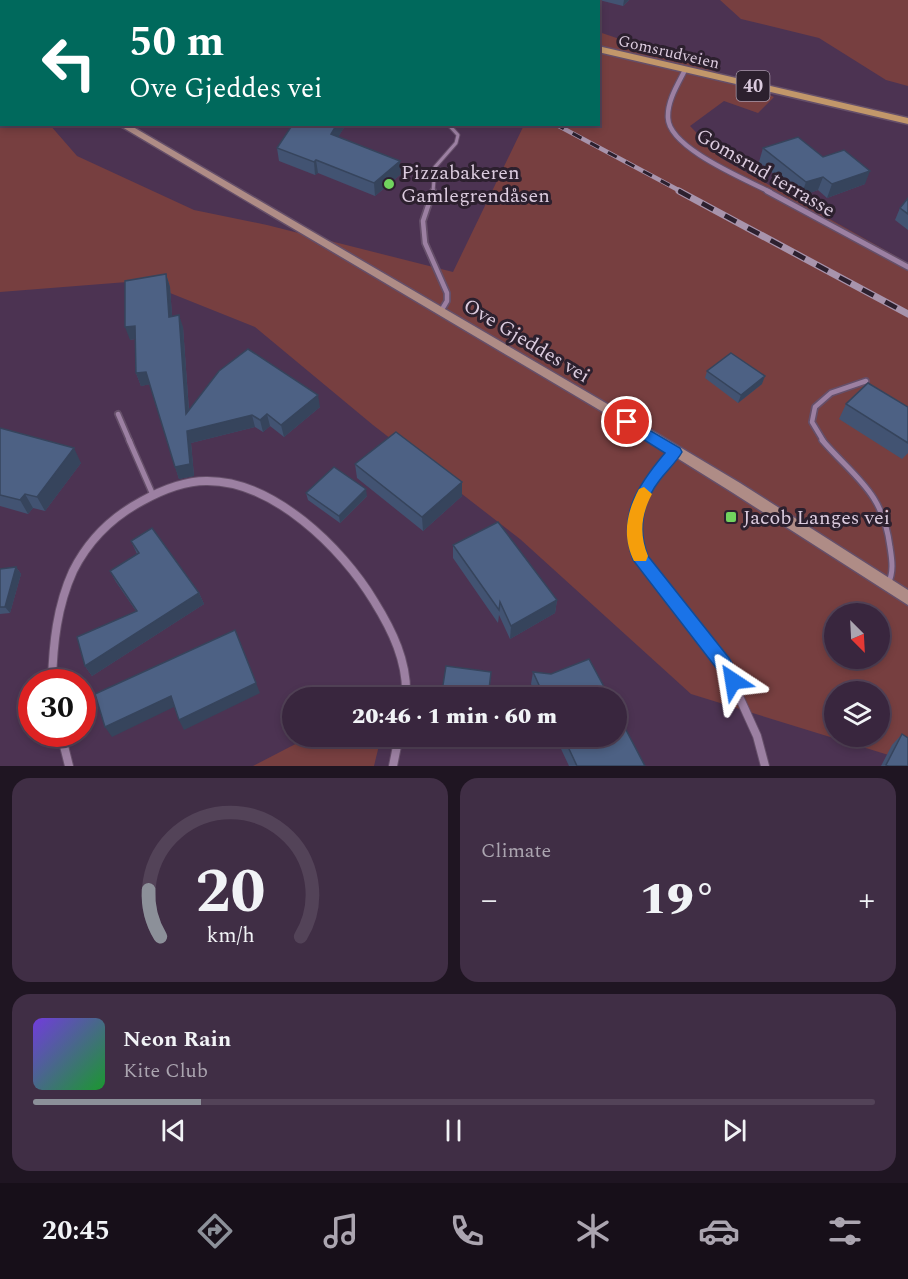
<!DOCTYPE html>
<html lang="en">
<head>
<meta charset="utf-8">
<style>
	:root { --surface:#39263e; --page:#402e45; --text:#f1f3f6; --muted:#aba5b0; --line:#534358; --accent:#8c9099 }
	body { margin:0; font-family:Spectral,serif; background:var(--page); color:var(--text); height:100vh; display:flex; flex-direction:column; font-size:22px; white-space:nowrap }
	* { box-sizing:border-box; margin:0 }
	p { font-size:20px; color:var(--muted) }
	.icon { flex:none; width:33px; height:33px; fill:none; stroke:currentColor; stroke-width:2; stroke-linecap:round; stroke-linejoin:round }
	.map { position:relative; height:766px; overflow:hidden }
	.sheet { display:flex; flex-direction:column; gap:12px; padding:12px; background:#1f1522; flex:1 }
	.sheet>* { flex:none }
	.top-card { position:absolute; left:0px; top:0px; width:600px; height:126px; box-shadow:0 3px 9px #0003,0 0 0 2px var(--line); background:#00695c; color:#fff; overflow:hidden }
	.needle { width:39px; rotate:156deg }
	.controls { position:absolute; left:824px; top:603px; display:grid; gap:12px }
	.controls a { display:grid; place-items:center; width:66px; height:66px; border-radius:50%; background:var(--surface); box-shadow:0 3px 9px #0003,0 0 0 2px var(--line); font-size:30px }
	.speed { position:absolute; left:18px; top:669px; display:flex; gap:12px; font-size:30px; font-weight:700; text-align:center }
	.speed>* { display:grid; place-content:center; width:78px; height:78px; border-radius:50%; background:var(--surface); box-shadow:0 3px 9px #0003,0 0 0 2px var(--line); line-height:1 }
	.speed .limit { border:9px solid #d22; background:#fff; color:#111 }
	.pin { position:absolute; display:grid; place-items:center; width:51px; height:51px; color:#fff; margin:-26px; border:3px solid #fff; border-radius:50%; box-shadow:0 2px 6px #0007 }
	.me { position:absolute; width:66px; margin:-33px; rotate:327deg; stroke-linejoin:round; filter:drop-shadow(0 0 4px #0008) }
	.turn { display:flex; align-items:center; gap:21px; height:126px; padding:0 30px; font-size:27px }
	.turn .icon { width:78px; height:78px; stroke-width:2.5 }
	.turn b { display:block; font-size:42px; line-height:51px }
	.big { font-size:45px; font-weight:800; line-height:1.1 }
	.sheet .card { flex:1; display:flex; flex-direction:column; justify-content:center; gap:9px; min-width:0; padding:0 21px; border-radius:18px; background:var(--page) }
	.sheet .dial { align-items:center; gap:0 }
	.dial svg { height:156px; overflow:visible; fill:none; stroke:var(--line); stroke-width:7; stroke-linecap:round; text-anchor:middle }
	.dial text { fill:var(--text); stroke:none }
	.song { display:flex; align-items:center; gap:18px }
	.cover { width:72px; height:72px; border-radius:9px; background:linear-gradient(135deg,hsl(260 70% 55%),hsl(130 70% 35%)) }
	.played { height:6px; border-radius:3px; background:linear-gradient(90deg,var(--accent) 20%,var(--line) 20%) }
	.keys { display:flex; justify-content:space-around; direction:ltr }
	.heat { display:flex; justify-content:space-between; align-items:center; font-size:33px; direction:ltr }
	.sheet .tiles { flex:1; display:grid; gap:12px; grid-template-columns:1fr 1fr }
	.card:last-child { grid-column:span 2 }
	.trip { position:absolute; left:282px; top:687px; width:345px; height:60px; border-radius:30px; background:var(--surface); box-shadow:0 3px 9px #0003,0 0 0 2px var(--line); font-weight:800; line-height:60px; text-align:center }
	.tabs { display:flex; height:96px; justify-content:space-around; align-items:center; background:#170f19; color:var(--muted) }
	.tabs .icon { width:42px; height:42px }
	.tabs .active { color:var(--accent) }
	.tabs b { font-size:27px; color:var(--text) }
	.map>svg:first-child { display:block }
	.green { fill:#773f40; fill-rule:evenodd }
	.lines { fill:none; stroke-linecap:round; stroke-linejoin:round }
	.lane-far2-casing { stroke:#654f69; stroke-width:5 }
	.lane-far1-casing { stroke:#654f69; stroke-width:8 }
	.lane-casing { stroke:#654f69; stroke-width:8 }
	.street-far2-casing { stroke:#654f69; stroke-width:7 }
	.street-far1-casing { stroke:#654f69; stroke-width:8 }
	.street-casing { stroke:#654f69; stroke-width:10 }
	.secondary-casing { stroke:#654f69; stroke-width:3 }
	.primary-casing { stroke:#654f69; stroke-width:3 }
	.lane-far2 { stroke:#9c80a2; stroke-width:3 }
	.lane-far1 { stroke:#9c80a2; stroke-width:4.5 }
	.lane { stroke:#9c80a2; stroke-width:5 }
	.street-far2 { stroke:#9c80a2; stroke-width:4.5 }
	.street-far1 { stroke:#9c80a2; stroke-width:5 }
	.street { stroke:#9c80a2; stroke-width:8 }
	.secondary { fill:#af8c86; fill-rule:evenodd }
	.primary { fill:#c2976a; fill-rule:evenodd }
	.rail-far1-casing { stroke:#a894ac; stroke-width:4.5 }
	.rail-casing { stroke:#a894ac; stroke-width:7 }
	.rail-far1 { stroke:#2c202e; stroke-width:3; stroke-dasharray:10; stroke-linecap:butt }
	.rail { stroke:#2c202e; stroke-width:4.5; stroke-dasharray:13; stroke-linecap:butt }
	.wall { fill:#425372 }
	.shaded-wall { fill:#36445c }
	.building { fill:#4d6184; stroke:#36445c; stroke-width:1.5 }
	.route { fill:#1a73e8; stroke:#114b97; stroke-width:1.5 }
	.slow { fill:#f59e0b }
	.poi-dot { fill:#71d35e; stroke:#2c202e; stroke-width:2 }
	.labels { text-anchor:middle; stroke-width:6; stroke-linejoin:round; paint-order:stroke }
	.far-street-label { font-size:16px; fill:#dbcbde; stroke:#2c202e }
	.shield { fill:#2c202e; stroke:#a698a9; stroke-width:1.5 }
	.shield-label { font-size:18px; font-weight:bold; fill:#dbcbde }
	.poi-label { font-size:20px; fill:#dbcbde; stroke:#2c202e; text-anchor:start }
	.street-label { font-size:20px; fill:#dbcbde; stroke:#2c202e }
</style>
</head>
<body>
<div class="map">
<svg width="908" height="766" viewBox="0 0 908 766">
	<rect width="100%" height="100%" fill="#4c3352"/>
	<!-- green -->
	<path class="green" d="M 0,0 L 67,0 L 2,2 L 2,124 L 50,125 L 77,156 L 194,210 L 267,225 L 453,272 L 524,125 L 598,124 L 599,32 L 728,76 L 774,97 L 758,113 L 724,101 L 690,126 L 721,158 L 908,263 L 908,761 L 691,694 L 520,539 L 373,425 L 255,327 L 140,281 L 0,292 ZM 834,614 L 879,614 L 879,658 L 834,658 ZM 834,692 L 879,692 L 879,736 L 834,736 Z
		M 720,0 L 908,0 L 908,86 L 886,80 L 819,38 L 741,19 Z
		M 309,737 L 309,736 L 381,737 L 374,766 L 253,766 Z"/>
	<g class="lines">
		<defs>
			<path id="lane-far2" d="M 433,192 L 435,167 L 456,143 L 458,135 L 448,124"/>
			<path id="lane-far1" d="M 433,191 L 423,221 L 425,243 L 447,293 L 447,301 L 441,311
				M 118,414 L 130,442
				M 824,442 L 812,422 L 815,407 L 831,393 L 866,381"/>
			<path id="lane" d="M 129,440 L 153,495
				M 822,440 C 856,479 883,492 890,547 C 892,560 894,572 888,584"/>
			<path id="street-far2" d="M 685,70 C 678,84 667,101 668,118 C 669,148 745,179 770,192"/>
			<path id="street-far1" d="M 767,191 L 908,267"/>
			<path id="street" d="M 674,452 L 654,477 L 640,502 L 635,528 L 641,560 L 699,631 L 732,681 L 757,736 L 765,766
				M 52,682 C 53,644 57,606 73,571 C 88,541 112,517 142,501 C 162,490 183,481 206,481 C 273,480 342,548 374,601 C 392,630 408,662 406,698
				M 61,734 L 69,766
				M 393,766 L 399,736"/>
			<path id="secondary" d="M 0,27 L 2,27 L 2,33 L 0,33 Z
				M 117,124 L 128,124 L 616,409 L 740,483 L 908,590 L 908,605 L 730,491 L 608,415 Z"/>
			<path id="primary" d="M 414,0 L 427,0 L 428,2 L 415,2 Z
				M 598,46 L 908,118 L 908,124 L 598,52 Z"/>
		</defs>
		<!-- lane-far2 casing -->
		<use href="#lane-far2" class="lane-far2-casing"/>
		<!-- lane-far1 casing -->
		<use href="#lane-far1" class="lane-far1-casing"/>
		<!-- lane casing -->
		<use href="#lane" class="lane-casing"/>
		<!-- street-far2 casing -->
		<use href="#street-far2" class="street-far2-casing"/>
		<!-- street-far1 casing -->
		<use href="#street-far1" class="street-far1-casing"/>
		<!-- street casing -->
		<use href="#street" class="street-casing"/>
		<!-- secondary casing -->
		<use href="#secondary" class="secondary-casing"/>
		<!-- primary casing -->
		<use href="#primary" class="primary-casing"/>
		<!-- lane-far2 -->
		<use href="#lane-far2" class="lane-far2"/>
		<!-- lane-far1 -->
		<use href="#lane-far1" class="lane-far1"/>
		<!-- lane -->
		<use href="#lane" class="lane"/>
		<!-- street-far2 -->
		<use href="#street-far2" class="street-far2"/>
		<!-- street-far1 -->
		<use href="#street-far1" class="street-far1"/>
		<!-- street -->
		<use href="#street" class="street"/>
		<!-- secondary -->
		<use href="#secondary" class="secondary"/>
		<!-- primary -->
		<use href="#primary" class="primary"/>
		<defs>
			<path id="rail-far1" d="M 321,0 L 323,2
				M 555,124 L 682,192"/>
			<path id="rail" d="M 679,191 L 908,314"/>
		</defs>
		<!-- rail-far1 casing -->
		<use href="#rail-far1" class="rail-far1-casing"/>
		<!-- rail casing -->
		<use href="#rail" class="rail-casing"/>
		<!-- rail-far1 -->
		<use href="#rail-far1" class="rail-far1"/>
		<!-- rail -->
		<use href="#rail" class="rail"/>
	</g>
	<!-- wall -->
	<path class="wall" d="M 137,0 L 185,0 L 188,1 L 204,2 L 139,2 Z
		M 599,0 L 629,0 L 623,6 Z
		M 345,126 L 338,137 L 401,174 L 375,196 L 318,173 L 315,175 L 279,161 L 277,148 Z
		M 763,148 L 823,157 L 865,184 L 827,198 L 818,190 L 801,196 L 759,162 Z
		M 908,198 L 908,230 L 895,220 L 900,208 Z
		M 166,274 L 170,287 L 172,316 L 183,327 L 189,410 L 320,407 L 284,437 L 270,426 L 263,432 L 255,427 L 191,443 L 194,476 L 179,479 L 150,384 L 141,386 L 136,373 L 135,339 L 130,340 Z
		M 707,371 L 762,384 L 738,403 L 705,378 Z
		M 846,404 L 908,407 L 908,453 L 902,459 L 839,419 Z
		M 0,428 L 81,463 L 45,511 L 33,508 L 28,514 L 0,506 Z
		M 355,464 L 462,496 L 423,531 L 357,478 Z
		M 306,493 L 367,496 L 340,523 L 308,500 Z
		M 131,541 L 199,593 L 204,604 L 92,676 L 85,666 L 136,611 L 116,582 L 110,571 L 137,554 Z
		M 453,545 L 557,600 L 555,613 L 510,639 L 499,615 L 498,623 L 453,558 Z
		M 16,567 L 21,574 L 10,613 L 0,614 L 0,569 Z
		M 533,672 L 551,674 L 610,698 L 537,698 L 531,684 Z
		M 902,734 L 908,766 L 881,766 L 892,745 Z
		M 555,736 L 616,736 L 645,766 L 569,766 Z"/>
	<!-- shaded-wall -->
	<path class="shaded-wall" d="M 624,0 L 629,0 L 623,6 Z
		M 337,124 L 345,124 L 345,126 L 332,147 L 331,134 Z
		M 316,160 L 318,173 L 315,175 L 314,162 Z
		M 400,161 L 401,174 L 375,196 L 374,183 Z
		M 870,171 L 865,184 L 827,198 L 832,184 Z
		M 823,177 L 818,190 L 801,196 L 806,182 Z
		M 166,274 L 170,287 L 173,329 L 169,317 Z
		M 179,315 L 183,327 L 190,426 L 186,414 Z
		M 135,326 L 139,338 L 130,340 L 125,327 Z
		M 146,372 L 151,384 L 141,386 L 136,373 Z
		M 765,376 L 762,384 L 738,403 L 741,395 Z
		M 318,395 L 320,407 L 284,437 L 281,425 Z
		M 267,414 L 270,426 L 263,432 L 260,420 Z
		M 252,415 L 255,427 L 191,443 L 194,476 L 179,479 L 175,467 L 187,431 Z
		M 74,448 L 81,463 L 45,511 L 37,497 Z
		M 462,482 L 462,496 L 423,531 L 422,517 Z
		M 366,489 L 367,496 L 340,523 L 339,516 Z
		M 25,494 L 33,508 L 28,514 L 20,500 Z
		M 16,567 L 21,574 L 10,613 L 5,607 Z
		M 199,593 L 204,604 L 92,676 L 85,666 Z
		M 557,600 L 555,613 L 510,639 L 511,626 Z
		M 256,683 L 260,693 L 184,730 L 179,720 Z
		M 171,696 L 176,706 L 112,737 L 105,727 Z"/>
	<!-- building -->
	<path class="building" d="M 148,0 L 185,0 L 188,1 L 192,0 L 202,0 L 204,2 L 150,2 Z
		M 293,124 L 337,124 L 331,134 L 400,161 L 374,183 L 316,160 L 314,162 L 277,148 Z
		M 798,137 L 823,157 L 844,150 L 870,171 L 832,184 L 823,177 L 806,182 L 763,148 Z
		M 908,198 L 908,214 L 900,208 Z
		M 166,274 L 169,317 L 179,315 L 186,414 L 219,371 L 248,349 L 318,395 L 281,425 L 267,414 L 260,420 L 252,415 L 187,431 L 190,464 L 175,467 L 146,372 L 136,373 L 135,326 L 125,327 L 125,281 Z
		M 731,353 L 765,376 L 741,395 L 707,371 Z
		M 868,383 L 908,407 L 908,443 L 846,404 Z
		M 0,428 L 74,448 L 37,497 L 25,494 L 20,500 L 0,495 Z
		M 396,432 L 462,482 L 422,517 L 355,464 Z
		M 334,467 L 366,489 L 339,516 L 306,493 Z
		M 498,522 L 557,600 L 511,626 L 500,602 L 499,610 L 453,545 Z
		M 152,528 L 199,593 L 85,666 L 77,637 L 137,611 L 110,571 L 139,553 L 131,541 Z
		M 16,567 L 5,607 L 0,607 L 0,569 Z
		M 235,630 L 256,683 L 179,720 L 171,696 L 105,727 L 95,694 Z
		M 589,659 L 610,698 L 545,698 L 533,672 L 551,674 Z
		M 446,666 L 491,672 L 488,698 L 441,698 Z
		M 616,711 L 645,766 L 577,766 L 563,736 L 616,736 Z
		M 902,734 L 908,738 L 908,766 L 888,766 L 886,765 Z"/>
	<!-- route -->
	<path class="route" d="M 627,417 L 680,448 L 682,452 C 676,463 666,471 659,481 C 642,503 638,531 648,556 L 729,658 L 742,681 L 739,687 L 733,689 L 727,687 L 717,669 L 633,560 C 617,516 637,486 665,453 L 622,426 L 622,418 Z"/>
	<!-- slow -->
	<path class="slow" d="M 644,487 L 652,494 C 641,515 639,534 648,556 L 646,561 L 634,561 C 622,536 626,514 639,489 Z"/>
	<!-- markers -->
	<g class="poi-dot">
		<circle cx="389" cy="184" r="6"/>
		<rect x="725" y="511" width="12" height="12" rx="3"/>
	</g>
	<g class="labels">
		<!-- far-street labels -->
		<g class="far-street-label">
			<text transform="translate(669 51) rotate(13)" y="6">Gomsrudveien</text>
		</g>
		<!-- shield labels -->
		<rect class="shield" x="736.5" y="71" width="33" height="30" rx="4.5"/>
		<g class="shield-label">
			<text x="753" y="92">40</text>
		</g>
		<!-- poi labels -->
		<g class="poi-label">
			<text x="401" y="179">Pizzabakeren<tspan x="401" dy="23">Gamlegrendåsen</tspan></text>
			<text x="743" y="524">Jacob Langes vei</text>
		</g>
		<!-- street labels -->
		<g class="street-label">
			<text transform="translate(766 172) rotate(30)" y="7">Gomsrud terrasse</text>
			<text transform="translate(527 340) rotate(31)" y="7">Ove Gjeddes vei</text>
		</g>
	</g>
</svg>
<div class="controls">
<a><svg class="needle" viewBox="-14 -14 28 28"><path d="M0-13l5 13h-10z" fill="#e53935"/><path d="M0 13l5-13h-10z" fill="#aba5b0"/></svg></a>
<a><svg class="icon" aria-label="layers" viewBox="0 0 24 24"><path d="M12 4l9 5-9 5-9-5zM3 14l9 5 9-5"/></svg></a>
</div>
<div class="speed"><div class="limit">30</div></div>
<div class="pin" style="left:627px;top:422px;background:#d93025"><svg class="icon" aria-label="arrive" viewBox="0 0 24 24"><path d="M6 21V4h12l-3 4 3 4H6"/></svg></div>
<svg class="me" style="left:733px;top:681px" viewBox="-20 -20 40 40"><path d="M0-17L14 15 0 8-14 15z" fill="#1a73e8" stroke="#fff" stroke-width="4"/></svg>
<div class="trip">20:46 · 1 min · 60 m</div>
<div class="top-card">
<div class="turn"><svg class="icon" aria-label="left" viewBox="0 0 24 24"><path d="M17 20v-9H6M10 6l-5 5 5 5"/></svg><div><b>50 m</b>Ove Gjeddes vei</div></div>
</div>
</div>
<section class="sheet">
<div class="tiles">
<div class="card dial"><svg viewBox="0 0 100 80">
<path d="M14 69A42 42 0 1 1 86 69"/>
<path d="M14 69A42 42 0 0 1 8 45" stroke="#8c9099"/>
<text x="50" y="56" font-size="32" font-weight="700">20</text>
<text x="50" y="72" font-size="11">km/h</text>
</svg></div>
<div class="card"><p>Climate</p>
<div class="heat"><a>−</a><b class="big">19°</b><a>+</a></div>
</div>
<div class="card">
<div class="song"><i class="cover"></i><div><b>Neon Rain</b><p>Kite Club</p></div></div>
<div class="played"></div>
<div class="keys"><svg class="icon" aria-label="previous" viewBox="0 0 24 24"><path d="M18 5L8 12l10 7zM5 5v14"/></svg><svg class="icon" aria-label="pause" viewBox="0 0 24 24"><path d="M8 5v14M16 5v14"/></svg><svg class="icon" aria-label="next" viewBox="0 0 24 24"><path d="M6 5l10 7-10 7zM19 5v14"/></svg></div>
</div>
</div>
</section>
<nav class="tabs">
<b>20:45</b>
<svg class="icon active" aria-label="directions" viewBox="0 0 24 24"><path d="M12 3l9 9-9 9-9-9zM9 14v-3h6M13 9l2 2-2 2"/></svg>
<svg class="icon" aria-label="music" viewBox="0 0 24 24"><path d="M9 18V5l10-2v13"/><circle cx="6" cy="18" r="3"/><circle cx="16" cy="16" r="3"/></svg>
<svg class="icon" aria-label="phone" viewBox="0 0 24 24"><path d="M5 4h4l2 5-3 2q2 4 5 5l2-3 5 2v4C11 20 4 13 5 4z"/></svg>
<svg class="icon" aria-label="climate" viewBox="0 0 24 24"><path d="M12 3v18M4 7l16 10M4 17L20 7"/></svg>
<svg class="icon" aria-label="car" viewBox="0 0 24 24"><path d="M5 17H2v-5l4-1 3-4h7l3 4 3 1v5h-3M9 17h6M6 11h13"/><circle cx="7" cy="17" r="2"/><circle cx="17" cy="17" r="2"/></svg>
<svg class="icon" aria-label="filters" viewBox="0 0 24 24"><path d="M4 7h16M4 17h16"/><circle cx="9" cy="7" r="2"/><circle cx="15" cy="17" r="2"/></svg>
</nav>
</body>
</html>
